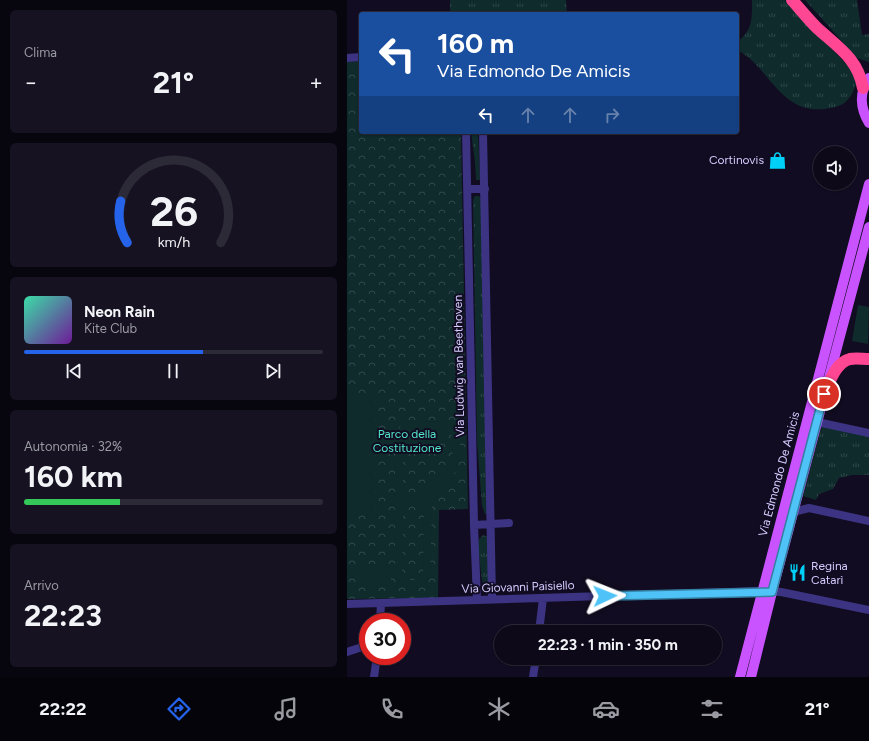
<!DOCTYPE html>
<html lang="it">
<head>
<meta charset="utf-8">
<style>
	:root { --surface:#0d0919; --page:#161222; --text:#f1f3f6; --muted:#9a9aa2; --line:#2d2a38; --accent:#2563eb }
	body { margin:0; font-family:Figtree,sans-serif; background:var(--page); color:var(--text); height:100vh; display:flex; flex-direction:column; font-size:15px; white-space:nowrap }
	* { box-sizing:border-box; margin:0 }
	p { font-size:13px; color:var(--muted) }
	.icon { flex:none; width:22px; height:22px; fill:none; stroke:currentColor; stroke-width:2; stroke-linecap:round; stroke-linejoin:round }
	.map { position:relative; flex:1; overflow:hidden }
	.drawer { display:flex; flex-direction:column; gap:10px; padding:10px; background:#07050e; width:347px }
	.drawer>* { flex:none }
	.banner { position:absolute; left:12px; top:12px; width:380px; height:122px; border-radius:4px; box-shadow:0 1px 3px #0004,0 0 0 1px var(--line); background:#1a4fa0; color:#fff; overflow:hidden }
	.tools { position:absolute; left:466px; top:146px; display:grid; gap:8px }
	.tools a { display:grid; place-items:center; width:44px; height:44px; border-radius:50%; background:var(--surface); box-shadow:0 1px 3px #0004,0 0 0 1px var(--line); font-size:20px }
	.speed { position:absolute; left:12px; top:613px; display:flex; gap:8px; font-size:20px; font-weight:700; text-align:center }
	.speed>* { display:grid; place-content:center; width:52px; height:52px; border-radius:50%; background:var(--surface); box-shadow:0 1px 3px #0004,0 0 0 1px var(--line); line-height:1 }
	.speed .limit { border:6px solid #d22; background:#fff; color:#111 }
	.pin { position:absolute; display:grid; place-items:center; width:34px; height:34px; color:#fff; margin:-17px; border:2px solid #fff; border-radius:50%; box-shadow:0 1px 4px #0007 }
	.me { position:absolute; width:44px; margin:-22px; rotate:88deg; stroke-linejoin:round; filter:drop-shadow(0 0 3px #0008) }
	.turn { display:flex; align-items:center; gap:14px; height:84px; padding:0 12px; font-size:18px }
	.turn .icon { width:52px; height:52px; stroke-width:2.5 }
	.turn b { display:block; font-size:28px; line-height:34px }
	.lanes { display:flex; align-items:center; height:38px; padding:0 12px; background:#0003; justify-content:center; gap:20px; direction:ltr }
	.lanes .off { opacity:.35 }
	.big { font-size:30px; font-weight:700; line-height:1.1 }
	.drawer .widget { flex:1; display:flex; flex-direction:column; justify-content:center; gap:6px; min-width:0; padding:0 14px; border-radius:6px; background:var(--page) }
	.drawer .dial { align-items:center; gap:0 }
	.dial svg { height:104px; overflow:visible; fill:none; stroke:var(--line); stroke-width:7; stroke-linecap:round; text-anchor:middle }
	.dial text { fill:var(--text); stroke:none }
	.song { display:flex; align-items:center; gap:12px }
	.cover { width:48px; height:48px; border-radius:6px; background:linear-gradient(135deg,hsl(160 70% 55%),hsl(280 70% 35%)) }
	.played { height:4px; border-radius:2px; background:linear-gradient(90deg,var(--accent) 60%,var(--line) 60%) }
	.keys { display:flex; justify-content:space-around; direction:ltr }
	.heat { display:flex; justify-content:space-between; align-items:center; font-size:22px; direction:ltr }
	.charge { height:6px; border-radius:3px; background:linear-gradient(90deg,#34c759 32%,var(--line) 0) }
	.trip { position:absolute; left:147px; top:625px; width:228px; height:40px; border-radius:20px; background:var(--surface); box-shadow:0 1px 3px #0004,0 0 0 1px var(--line); font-weight:700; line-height:40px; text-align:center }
	.tabs { display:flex; height:64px; justify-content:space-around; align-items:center; background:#05040a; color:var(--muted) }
	.tabs .icon { width:28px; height:28px }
	.tabs .selected { color:var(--accent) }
	.tabs b { font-size:18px; color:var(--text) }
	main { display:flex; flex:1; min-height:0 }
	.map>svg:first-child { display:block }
	.grass { fill:url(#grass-tufts) }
	.forest { fill:url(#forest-crowns) }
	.garden { fill:#0f2b2c; fill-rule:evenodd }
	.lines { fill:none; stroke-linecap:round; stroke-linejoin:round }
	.minor { stroke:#3c3483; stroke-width:8 }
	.major { stroke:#c953ff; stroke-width:10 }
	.highway { stroke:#ff4794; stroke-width:12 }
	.route-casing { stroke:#337fa1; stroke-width:10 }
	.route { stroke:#4fc3f7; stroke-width:7 }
	.labels { text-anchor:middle; stroke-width:4; stroke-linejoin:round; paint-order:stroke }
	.poi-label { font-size:12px; fill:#d5ccff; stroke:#110c21; text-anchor:end }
	.street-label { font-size:12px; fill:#d5ccff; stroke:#110c21 }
	.park-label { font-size:12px; fill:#52e6c9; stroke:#110c21 }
</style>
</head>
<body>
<main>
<section class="drawer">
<div class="widget"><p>Clima</p>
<div class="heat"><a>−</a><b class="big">21°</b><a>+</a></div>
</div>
<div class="widget dial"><svg viewBox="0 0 100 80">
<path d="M14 69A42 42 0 1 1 86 69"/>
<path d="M14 69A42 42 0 0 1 9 37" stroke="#2563eb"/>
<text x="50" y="56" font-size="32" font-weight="700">26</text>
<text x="50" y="72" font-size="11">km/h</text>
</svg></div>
<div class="widget">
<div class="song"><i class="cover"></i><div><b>Neon Rain</b><p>Kite Club</p></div></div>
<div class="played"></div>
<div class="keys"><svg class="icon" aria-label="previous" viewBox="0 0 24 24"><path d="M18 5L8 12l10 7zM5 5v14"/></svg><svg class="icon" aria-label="pause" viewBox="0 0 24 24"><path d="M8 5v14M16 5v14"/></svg><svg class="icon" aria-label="next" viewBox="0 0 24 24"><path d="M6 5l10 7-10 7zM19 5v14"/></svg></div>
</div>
<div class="widget"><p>Autonomia · 32%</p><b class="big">160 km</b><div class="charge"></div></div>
<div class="widget"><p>Arrivo</p><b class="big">22:23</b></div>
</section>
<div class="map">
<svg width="522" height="677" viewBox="0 0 522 677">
	<defs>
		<pattern id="grass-tufts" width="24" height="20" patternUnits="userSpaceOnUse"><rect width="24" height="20" fill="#0f2b2c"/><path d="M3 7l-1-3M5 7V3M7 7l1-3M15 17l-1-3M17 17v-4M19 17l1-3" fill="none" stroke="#31494c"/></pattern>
		<pattern id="forest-crowns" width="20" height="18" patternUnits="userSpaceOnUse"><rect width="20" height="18" fill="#0f2b2c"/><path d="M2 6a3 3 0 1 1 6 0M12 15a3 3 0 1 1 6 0" fill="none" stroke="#31494c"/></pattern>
	</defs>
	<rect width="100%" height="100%" fill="#110c21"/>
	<!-- grass -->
	<path class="grass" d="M 103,0 L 219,0 L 220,14 L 103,14 Z
		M 405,0 L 438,0 L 505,70 L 510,79 C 507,94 500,106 484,108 C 433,118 424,67 390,50 L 390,42 C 406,30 405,19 405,0 Z
		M 458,0 L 510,0 L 515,35 L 522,34 L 522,62 L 510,58 Z
		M 124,132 L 131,132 L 133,180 L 129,180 L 128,162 Z
		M 128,196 L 132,196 L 134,200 L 141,514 L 138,514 L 135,506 L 130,442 L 126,200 Z
		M 477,426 L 522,435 L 522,475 L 505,475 L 492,478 L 486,489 L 472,494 L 469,500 L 456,496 L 474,428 Z
		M 136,535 L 141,537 L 141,588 L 140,591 L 136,589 L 131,546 L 132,539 Z"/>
	<!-- forest -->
	<path class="forest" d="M 14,61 L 14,132 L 114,132 L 121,509 L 92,510 L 91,598 L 0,599 L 0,62 Z"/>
	<!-- garden -->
	<path class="garden" d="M 511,305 L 522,307 L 521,344 L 505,341 Z
		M 0,398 L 28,398 L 28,510 L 0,510 Z
		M 61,421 L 102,422 L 110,427 L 114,435 L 111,462 L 106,477 L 90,495 L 85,505 L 83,575 C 76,594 51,591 48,571 L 49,435 L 54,425 ZM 67,429 L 99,430 L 106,437 C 107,461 103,475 82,489 C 77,493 69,496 62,497 L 57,493 L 56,490 L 56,439 L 60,432 ZM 65,505 L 73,508 L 77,515 L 76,573 L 72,578 L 66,581 L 58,577 L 55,570 L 56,514 L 58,509 Z
		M 44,564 L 44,585 L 10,586 L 10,565 Z"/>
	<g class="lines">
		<!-- minor -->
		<path class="minor" d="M 0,58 L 14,57
			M 119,132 L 127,525 L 130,600
			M 136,132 L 145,599
			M 121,189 L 138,189
			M 470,422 L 522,433
			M 446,512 L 462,508 L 522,521
			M 127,525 L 162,523
			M 0,604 L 414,591 L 434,592 L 522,610
			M 33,622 L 34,604
			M 192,632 L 196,598
			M 0,652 L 21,645
			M 27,677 L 30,656
			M 186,677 L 189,658"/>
		<!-- major -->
		<path class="major" d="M 522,78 C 512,92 513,108 522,123
			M 393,677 L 522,184
			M 404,677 L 425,592 L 522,227"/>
		<!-- highway -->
		<path class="highway" d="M 445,0 C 453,9 461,19 470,28 C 491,47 511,59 516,88
			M 477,394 C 483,382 488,363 503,359 C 508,358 516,359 522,359"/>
	</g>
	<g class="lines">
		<defs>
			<path id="route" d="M 258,596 L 425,592 L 477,394"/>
		</defs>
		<!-- route casing -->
		<use href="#route" class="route-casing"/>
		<!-- route -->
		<use href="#route" class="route"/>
	</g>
	<!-- icons -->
	<defs>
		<symbol id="shop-bare" viewBox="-9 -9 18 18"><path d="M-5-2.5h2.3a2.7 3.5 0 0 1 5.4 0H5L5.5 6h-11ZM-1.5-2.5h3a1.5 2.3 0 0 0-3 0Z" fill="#00d0f7" stroke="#110c21" stroke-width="2.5" paint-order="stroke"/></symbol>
		<symbol id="restaurant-bare" viewBox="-9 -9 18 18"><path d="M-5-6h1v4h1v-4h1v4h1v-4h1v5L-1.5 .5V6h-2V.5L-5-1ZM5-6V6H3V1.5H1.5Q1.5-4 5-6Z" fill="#00d0f7" stroke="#110c21" stroke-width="2.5" paint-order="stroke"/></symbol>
	</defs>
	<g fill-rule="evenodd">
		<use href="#shop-bare" x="418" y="148" width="25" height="25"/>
		<use href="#restaurant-bare" x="438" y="560" width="25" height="25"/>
	</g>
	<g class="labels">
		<!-- poi labels -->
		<g class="poi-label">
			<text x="417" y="164">Cortinovis</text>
			<text x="464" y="570" text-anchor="start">Regina<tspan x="464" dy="14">Catarì</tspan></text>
		</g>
		<!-- street labels -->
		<g class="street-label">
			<text transform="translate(112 366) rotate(-91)" y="4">Via Ludwig van Beethoven</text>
			<text transform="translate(432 474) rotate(-75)" y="4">Via Edmondo De Amicis</text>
			<text transform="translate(171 587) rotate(-2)" y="4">Via Giovanni Paisiello</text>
		</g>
		<!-- park labels -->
		<g class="park-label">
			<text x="60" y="438">Parco della<tspan x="60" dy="14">Costituzione</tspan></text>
		</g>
	</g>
</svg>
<div class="tools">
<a><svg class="icon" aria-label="sound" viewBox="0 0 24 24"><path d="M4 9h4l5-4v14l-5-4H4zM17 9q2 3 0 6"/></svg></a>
</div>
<div class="speed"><div class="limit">30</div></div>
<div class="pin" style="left:477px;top:394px;background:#d93025"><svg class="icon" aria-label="arrive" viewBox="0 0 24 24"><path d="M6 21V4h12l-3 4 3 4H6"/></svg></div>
<svg class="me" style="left:258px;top:596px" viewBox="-20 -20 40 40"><path d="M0-17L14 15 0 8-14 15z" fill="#4fc3f7" stroke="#fff" stroke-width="4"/></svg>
<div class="trip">22:23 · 1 min · 350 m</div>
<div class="banner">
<div class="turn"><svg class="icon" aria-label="left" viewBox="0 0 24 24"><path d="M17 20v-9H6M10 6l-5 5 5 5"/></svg><div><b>160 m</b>Via Edmondo De Amicis</div></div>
<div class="lanes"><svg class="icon" aria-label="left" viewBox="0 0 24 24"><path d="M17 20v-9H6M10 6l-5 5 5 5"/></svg><svg class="icon off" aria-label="ahead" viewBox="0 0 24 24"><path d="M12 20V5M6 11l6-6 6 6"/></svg><svg class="icon off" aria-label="ahead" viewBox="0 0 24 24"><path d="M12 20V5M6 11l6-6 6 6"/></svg><svg class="icon off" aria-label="right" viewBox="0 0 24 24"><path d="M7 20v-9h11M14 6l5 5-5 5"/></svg></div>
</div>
</div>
</main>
<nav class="tabs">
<b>22:22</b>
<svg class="icon selected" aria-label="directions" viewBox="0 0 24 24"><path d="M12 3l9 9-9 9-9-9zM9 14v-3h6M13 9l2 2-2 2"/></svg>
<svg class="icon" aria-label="music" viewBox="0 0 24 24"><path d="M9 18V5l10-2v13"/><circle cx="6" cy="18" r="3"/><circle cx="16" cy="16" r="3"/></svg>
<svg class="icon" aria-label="phone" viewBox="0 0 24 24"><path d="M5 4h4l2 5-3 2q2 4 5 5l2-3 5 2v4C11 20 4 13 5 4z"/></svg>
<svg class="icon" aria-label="climate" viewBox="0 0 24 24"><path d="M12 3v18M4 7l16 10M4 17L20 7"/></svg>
<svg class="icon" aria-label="car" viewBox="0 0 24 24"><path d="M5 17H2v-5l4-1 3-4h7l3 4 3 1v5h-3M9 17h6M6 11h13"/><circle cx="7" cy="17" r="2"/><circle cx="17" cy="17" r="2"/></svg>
<svg class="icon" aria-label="filters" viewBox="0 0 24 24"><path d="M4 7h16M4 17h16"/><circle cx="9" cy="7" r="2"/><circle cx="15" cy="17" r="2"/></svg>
<b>21°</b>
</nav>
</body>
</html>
